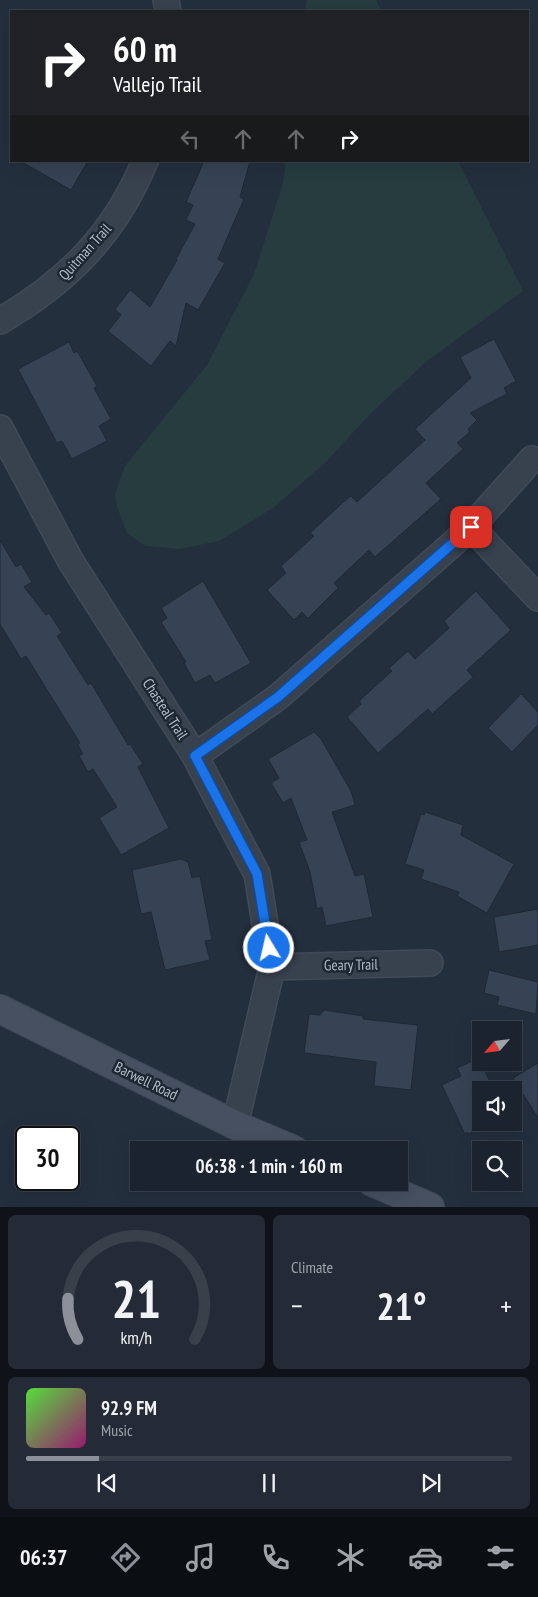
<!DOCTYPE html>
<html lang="en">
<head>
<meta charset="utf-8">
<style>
	:root { --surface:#1b232e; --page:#242b36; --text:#f1f3f6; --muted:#a0a4aa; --line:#39404a; --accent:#8c9099 }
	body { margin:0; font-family:"PT Sans Narrow",sans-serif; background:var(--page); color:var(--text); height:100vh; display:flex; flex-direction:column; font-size:19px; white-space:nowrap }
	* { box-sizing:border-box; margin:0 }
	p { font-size:16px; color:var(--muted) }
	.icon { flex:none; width:28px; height:28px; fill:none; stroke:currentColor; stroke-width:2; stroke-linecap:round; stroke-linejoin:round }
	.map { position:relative; height:1207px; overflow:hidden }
	.panel { display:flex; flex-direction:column; gap:8px; padding:8px; background:#0f1319; flex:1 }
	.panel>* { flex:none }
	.guide { position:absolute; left:10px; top:10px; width:519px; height:152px; border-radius:0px; box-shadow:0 5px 20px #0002,0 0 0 1px var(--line); background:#202124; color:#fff; overflow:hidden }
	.needle { width:32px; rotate:242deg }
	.buttons { position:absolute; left:472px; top:1021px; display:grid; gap:10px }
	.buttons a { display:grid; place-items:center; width:50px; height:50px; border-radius:0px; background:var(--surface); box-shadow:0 5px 20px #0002,0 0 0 1px var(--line); font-size:25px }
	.speed { position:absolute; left:15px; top:1126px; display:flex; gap:10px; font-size:25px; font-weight:700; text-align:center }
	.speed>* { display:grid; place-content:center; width:65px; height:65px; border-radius:50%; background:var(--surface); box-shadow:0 5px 20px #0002,0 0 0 1px var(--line); line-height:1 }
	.speed .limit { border:2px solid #111; border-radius:8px; background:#fff; color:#111 }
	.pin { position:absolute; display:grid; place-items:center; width:42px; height:42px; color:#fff; margin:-21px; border-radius:10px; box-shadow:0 2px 8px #0006 }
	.me { position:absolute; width:55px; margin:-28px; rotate:351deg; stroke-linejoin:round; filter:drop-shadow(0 0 4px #0008) }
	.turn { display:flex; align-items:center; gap:18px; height:105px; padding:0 20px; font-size:22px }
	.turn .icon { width:65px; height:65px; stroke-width:2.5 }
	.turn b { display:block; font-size:35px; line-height:42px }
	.lanes { display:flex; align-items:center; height:48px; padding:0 20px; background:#0003; justify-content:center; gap:25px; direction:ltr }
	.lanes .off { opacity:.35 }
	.big { font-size:38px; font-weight:700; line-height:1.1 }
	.panel .tile { flex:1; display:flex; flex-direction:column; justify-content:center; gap:8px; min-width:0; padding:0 18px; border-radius:8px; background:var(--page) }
	.panel .dial { align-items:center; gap:0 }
	.dial svg { height:130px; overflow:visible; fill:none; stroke:var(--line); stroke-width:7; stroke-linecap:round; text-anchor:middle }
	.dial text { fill:var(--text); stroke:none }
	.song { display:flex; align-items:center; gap:15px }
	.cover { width:60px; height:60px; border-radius:8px; background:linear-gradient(135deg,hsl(110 70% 55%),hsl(320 70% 35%)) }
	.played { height:5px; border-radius:2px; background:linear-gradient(90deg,var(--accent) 15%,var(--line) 15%) }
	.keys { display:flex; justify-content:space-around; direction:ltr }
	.heat { display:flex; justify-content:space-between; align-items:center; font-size:28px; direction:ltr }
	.panel .tiles { flex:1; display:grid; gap:8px; grid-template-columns:1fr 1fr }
	.tile:last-child { grid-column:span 2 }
	.trip { position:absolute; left:130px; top:1141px; width:278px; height:50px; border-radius:0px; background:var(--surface); box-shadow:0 5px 20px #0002,0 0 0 1px var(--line); font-weight:700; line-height:50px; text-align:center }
	.menu { display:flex; height:80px; justify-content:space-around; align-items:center; background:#0b0e12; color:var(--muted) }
	.menu .icon { width:35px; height:35px }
	.menu .selected { color:var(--accent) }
	.menu b { font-size:22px; color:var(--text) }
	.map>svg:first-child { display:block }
	.green { fill:#263c3f }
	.building { fill:#364354; stroke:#1f2835 }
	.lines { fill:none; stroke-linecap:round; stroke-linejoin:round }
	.street-casing { stroke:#414a57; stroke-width:28 }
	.secondary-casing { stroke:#414a57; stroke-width:30 }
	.street { stroke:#38414e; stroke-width:25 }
	.secondary { stroke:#465061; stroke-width:28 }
	.route-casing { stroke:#114b97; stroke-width:12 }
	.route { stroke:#1a73e8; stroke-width:9 }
	.labels { text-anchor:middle; stroke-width:5; stroke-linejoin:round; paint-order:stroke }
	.street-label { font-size:15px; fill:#b4bcc9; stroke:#1d2633 }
</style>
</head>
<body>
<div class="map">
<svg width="538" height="1207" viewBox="0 0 538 1207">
	<rect width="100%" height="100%" fill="#242f3e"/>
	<!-- green -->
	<path class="green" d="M 307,0 L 376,0 L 381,11 L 305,11 Z
		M 286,161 L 458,161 L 523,291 L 427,361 L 371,413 L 325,463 L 273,508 L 219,541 L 179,549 L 145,546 L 127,533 L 117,507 L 115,494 L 125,466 L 207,365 L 254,274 L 283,183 Z"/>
	<!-- building -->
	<path class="building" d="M 20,161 L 88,161 L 71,190 Z
		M 204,161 L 250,161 L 240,197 L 244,199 L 218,259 L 225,263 L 198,310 L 186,303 L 176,346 L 170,341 L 151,366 L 108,331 L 121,315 L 115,309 L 130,290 L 150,307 L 177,260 L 176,259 L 195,224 L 186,220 L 193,205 L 186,202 Z
		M 494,339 L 516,381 L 504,388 L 507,394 L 470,413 L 477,420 L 468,429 L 470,432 L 457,443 L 463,449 L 426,483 L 441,499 L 375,557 L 369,550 L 334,583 L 338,588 L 308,618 L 302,612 L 294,620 L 267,590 L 286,573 L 281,566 L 314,536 L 310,533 L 340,505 L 351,496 L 357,502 L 425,440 L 415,429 L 471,378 L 460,357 Z
		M 69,342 L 74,353 L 77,351 L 97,386 L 94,388 L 111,419 L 99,426 L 107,441 L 72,459 L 62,441 L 57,443 L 18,369 Z
		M 0,540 L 16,567 L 21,564 L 32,582 L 24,587 L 46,615 L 49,613 L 62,633 L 57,636 L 88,685 L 91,683 L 128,745 L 130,744 L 143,764 L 138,767 L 169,828 L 121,855 L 99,818 L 117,807 L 93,769 L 88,772 L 79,756 L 83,754 L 78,745 L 80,743 L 26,656 L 21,659 L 0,624 Z
		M 203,581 L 251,663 L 215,683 L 210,675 L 195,683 L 184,663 L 186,662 L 161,622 L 167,618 L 161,608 Z
		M 476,591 L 511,630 L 467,670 L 473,677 L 432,714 L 428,709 L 378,753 L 347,717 L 361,704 L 359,701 L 392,671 L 389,668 L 408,651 L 415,659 L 449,628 L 444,621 Z
		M 521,694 L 538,712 L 538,725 L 512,752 L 488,728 Z
		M 314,732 L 321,739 L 351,791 L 355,805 L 332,812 L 355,876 L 364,874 L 373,917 L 326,926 L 322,907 L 317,909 L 310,872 L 299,842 L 307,840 L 291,798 L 283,803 L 271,783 L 279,778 L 268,759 Z
		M 425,812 L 463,825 L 461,835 L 514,864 L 487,913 L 457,896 L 459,892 L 421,879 L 424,870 L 405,864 L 421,814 L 424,815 Z
		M 181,859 L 188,862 L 192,878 L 200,876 L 212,940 L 205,941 L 210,960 L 165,970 L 151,912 L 141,914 L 132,870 Z
		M 538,909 L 538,945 L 499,952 L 494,917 Z
		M 489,970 L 538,982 L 536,1014 L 497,1005 L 499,997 L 484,993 Z
		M 324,1010 L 363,1016 L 363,1019 L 418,1025 L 411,1090 L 374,1086 L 376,1062 L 304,1053 L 309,1014 L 320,1015 Z
		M 479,1058 L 494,1090 L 471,1090 L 481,1109 L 481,1122 L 489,1122 L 490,1125 L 468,1134 L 467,1132 L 465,1134 L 442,1085 L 461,1076 L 457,1068 Z
		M 538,1063 L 538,1118 L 513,1078 Z"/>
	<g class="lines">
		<defs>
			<path id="street" d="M 166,0 L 168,11
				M 0,321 C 67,282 115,234 145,161
				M 0,428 L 70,560 L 195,756 L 257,874 L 272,967 L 235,1125
				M 471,527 L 538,598
				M 195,756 L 278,697 L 448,548 L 471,527 L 532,459
				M 272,967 L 430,963"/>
			<path id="secondary" d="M 0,1009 L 235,1125 L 294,1150
				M 372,1182 L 430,1207"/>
		</defs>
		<!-- street casing -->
		<use href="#street" class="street-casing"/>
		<!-- secondary casing -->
		<use href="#secondary" class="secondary-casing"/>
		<!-- street -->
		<use href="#street" class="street"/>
		<!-- secondary -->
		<use href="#secondary" class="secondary"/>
	</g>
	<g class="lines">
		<defs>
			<path id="route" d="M 269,948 L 257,874 L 195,756 L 278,697 L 471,527"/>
		</defs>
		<!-- route casing -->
		<use href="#route" class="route-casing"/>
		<!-- route -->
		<use href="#route" class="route"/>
	</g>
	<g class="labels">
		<!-- street labels -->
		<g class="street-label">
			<text transform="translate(85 252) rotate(-48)" y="5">Quitman Trail</text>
			<text transform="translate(165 709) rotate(57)" y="5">Chasteal Trail</text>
			<text transform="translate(351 965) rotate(-1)" y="5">Geary Trail</text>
			<text transform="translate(146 1081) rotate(26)" y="5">Barwell Road</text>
		</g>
	</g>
</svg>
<div class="buttons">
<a><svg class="needle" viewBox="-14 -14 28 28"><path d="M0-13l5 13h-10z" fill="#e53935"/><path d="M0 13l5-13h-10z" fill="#a0a4aa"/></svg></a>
<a><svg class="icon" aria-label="sound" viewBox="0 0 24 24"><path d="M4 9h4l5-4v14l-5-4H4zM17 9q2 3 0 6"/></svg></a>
<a><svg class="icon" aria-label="search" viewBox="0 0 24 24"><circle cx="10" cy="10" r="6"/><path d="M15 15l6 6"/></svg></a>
</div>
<div class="speed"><div class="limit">30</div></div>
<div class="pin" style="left:471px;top:527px;background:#d93025"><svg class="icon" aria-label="arrive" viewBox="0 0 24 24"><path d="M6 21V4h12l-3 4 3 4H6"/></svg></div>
<svg class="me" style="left:269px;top:948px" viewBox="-20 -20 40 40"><circle r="17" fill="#1a73e8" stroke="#fff" stroke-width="3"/><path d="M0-11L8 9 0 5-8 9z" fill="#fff"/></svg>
<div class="trip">06:38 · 1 min · 160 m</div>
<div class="guide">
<div class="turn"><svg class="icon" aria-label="right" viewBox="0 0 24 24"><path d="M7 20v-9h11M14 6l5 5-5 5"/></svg><div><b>60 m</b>Vallejo Trail</div></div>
<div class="lanes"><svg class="icon off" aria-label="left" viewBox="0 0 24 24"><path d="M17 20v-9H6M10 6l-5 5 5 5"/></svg><svg class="icon off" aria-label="ahead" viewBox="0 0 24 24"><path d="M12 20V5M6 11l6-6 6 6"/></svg><svg class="icon off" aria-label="ahead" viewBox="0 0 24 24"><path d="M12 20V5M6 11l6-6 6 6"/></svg><svg class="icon" aria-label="right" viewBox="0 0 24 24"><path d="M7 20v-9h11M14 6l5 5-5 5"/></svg></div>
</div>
</div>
<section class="panel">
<div class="tiles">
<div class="tile dial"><svg viewBox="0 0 100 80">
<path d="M14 69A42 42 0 1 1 86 69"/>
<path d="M14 69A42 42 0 0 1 8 44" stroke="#8c9099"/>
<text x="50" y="56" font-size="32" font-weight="700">21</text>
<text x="50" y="72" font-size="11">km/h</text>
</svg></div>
<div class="tile"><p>Climate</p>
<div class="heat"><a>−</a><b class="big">21°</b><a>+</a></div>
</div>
<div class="tile">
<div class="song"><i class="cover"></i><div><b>92.9 FM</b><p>Music</p></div></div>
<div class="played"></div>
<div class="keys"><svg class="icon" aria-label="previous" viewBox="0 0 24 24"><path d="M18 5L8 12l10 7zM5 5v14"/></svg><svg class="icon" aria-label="pause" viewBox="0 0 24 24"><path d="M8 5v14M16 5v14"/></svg><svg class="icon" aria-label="next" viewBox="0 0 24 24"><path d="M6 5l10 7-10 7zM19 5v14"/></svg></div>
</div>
</div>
</section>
<nav class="menu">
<b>06:37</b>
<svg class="icon selected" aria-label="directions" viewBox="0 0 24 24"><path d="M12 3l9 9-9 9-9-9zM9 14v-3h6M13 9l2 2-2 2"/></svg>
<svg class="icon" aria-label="music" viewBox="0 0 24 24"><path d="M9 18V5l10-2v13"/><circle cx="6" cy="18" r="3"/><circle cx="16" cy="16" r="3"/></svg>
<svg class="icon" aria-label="phone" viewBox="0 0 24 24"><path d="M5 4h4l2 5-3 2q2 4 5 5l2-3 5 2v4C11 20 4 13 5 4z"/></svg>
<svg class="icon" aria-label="climate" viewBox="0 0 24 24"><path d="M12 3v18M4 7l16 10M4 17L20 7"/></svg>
<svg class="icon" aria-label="car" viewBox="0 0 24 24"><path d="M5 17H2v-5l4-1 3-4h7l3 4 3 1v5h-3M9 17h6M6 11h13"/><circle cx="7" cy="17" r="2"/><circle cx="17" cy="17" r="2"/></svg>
<svg class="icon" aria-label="filters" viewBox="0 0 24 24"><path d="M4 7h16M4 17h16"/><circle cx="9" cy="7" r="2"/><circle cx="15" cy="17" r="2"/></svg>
</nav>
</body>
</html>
